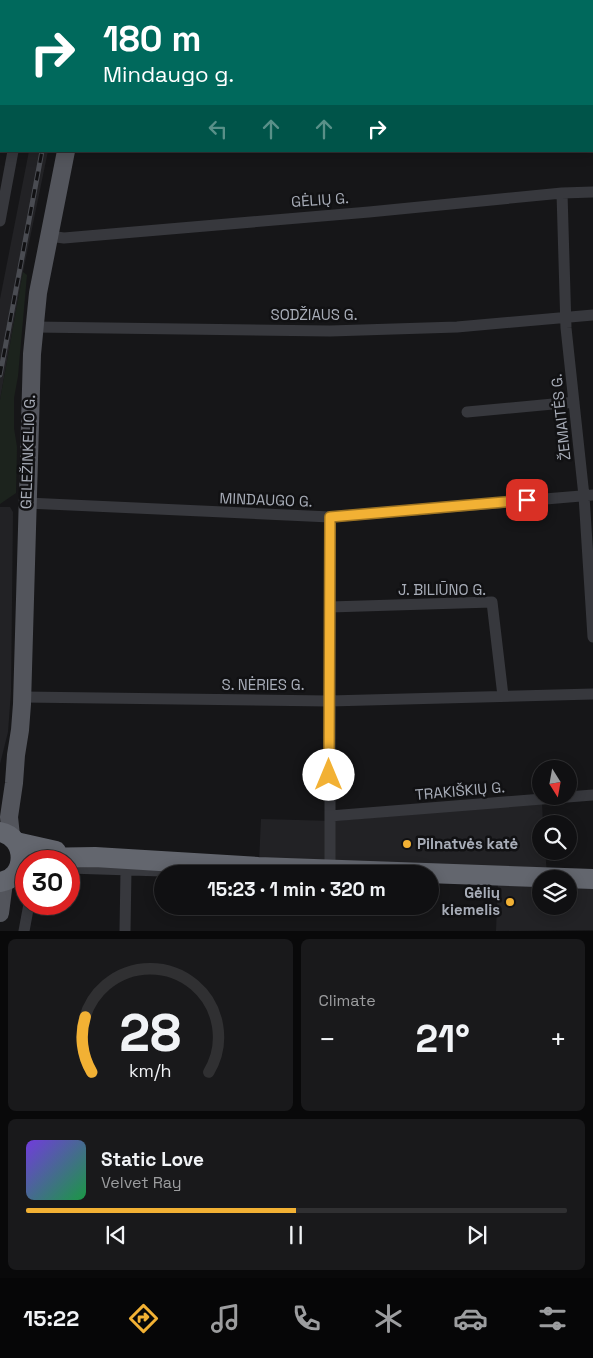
<!DOCTYPE html>
<html lang="en">
<head>
<meta charset="utf-8">
<style>
	:root { --surface:#101012; --page:#19191b; --text:#f1f3f6; --muted:#9c9d9f; --line:#303032; --accent:#f2b134 }
	body { margin:0; font-family:"Space Grotesk",sans-serif; background:var(--page); color:var(--text); height:100vh; display:flex; flex-direction:column; font-size:19px; white-space:nowrap }
	* { box-sizing:border-box; margin:0 }
	p { font-size:16px; color:var(--muted) }
	.icon { flex:none; width:28px; height:28px; fill:none; stroke:currentColor; stroke-width:2; stroke-linecap:round; stroke-linejoin:round }
	.map { position:relative; height:931px; overflow:hidden }
	.details { display:flex; flex-direction:column; gap:8px; padding:8px; background:#09090a; flex:1 }
	.details>* { flex:none }
	.guide { position:absolute; left:0px; top:0px; width:594px; height:152px; box-shadow:0 2px 12px #0003,0 0 0 1px var(--line); background:#00695c; color:#fff; overflow:hidden }
	.needle { width:32px; rotate:169deg }
	.fabs { position:absolute; left:532px; top:760px; display:grid; gap:10px }
	.fabs a { display:grid; place-items:center; width:45px; height:45px; border-radius:50%; background:var(--surface); box-shadow:0 2px 12px #0003,0 0 0 1px var(--line); font-size:25px }
	.speed { position:absolute; left:15px; top:850px; display:flex; gap:10px; font-size:25px; font-weight:700; text-align:center }
	.speed>* { display:grid; place-content:center; width:65px; height:65px; border-radius:50%; background:var(--surface); box-shadow:0 2px 12px #0003,0 0 0 1px var(--line); line-height:1 }
	.speed .limit { border:8px solid #d22; background:#fff; color:#111 }
	.pin { position:absolute; display:grid; place-items:center; width:42px; height:42px; color:#fff; margin:-21px; border-radius:10px; box-shadow:0 2px 8px #0006 }
	.me { position:absolute; width:55px; margin:-28px; rotate:0deg; stroke-linejoin:round; filter:drop-shadow(0 0 4px #0008) }
	.turn { display:flex; align-items:center; gap:18px; height:105px; padding:0 20px; font-size:22px }
	.turn .icon { width:65px; height:65px; stroke-width:2.5 }
	.turn b { display:block; font-size:35px; line-height:42px }
	.lanes { display:flex; align-items:center; height:48px; padding:0 20px; background:#0003; justify-content:center; gap:25px; direction:ltr }
	.lanes .off { opacity:.35 }
	.big { font-size:38px; font-weight:700; line-height:1.1 }
	.details .widget { flex:1; display:flex; flex-direction:column; justify-content:center; gap:8px; min-width:0; padding:0 18px; border-radius:8px; background:var(--page) }
	.details .dial { align-items:center; gap:0 }
	.dial svg { height:130px; overflow:visible; fill:none; stroke:var(--line); stroke-width:7; stroke-linecap:round; text-anchor:middle }
	.dial text { fill:var(--text); stroke:none }
	.song { display:flex; align-items:center; gap:15px }
	.cover { width:60px; height:60px; border-radius:8px; background:linear-gradient(135deg,hsl(260 70% 55%),hsl(140 70% 35%)) }
	.played { height:5px; border-radius:2px; background:linear-gradient(90deg,var(--accent) 50%,var(--line) 50%) }
	.keys { display:flex; justify-content:space-around; direction:ltr }
	.heat { display:flex; justify-content:space-between; align-items:center; font-size:28px; direction:ltr }
	.details .tiles { flex:1; display:grid; gap:8px; grid-template-columns:1fr 1fr }
	.widget:last-child { grid-column:span 2 }
	.trip { position:absolute; left:154px; top:865px; width:285px; height:50px; border-radius:25px; background:var(--surface); box-shadow:0 2px 12px #0003,0 0 0 1px var(--line); font-weight:700; line-height:50px; text-align:center }
	.menu { display:flex; height:80px; justify-content:space-around; align-items:center; background:#060607; color:var(--muted) }
	.menu .icon { width:35px; height:35px }
	.menu .on { color:var(--accent) }
	.menu b { font-size:22px; color:var(--text) }
	.map>svg:first-child { display:block }
	.built { fill:#222225 }
	.green { fill:#1c231d }
	.lines { fill:none; stroke-linecap:round; stroke-linejoin:round }
	.street { stroke:#37383d; stroke-width:11 }
	.primary { stroke:#53555c; stroke-width:18 }
	.highway { stroke:#63666e; stroke-width:20 }
	.rail-casing { stroke:#4a4c52; stroke-width:5 }
	.rail { stroke:#111113; stroke-width:3; stroke-dasharray:9; stroke-linecap:butt }
	.route-casing { stroke:#9d7322; stroke-width:12 }
	.route { stroke:#f2b134; stroke-width:9 }
	.poi-dot { fill:#f2b134; stroke:#111113; stroke-width:2 }
	.labels { text-anchor:middle; stroke-width:5; stroke-linejoin:round; paint-order:stroke }
	.street-label { font-size:15px; fill:#a8adb8; stroke:#111113 }
	.poi-label { font-size:15px; font-weight:bold; fill:#a8adb8; stroke:#111113; text-anchor:start }
</style>
</head>
<body>
<div class="map">
<svg width="593" height="931" viewBox="0 0 593 931">
	<rect width="100%" height="100%" fill="#161618"/>
	<!-- built -->
	<path class="built" d="M 434,0 L 593,0 L 593,93 L 592,1 Z
		M 29,151 L 48,151 L 23,272 L 0,400 L 0,299 Z
		M 0,507 L 10,507 L 13,512 L 11,692 L 8,732 L 0,764 Z
		M 542,803 L 543,824 L 541,824 L 541,851 L 545,851 L 547,873 L 259,862 L 261,819 L 334,821 Z
		M 498,881 L 541,883 L 541,906 L 569,906 L 569,884 L 593,885 L 593,930 L 496,931 Z"/>
	<!-- green -->
	<path class="green" d="M 23,272 L 27,275 L 18,376 L 14,398 L 14,428 L 17,447 L 16,493 L 0,504 L 0,400 Z"/>
	<g class="lines">
		<!-- street -->
		<path class="street" d="M 430,0 L 430,1
			M 592,104 L 593,103
			M 562,193 L 566,328 L 584,496 L 593,637
			M 0,221 L 13,151
			M 49,236 L 64,238 L 369,212 L 562,193 L 593,192
			M 34,327 L 330,331 L 457,327 L 593,315
			M 467,412 L 574,402
			M 27,503 L 330,517 L 593,495
			M 330,607 L 492,602 L 503,696
			M 23,697 L 329,701 L 593,694
			M 330,816 L 593,795
			M 69,868 L 162,871
			M 330,870 L 330,517
			M 24,931 L 29,904
			M 125,931 L 126,870"/>
		<!-- primary -->
		<path class="primary" d="M 95,1 L 95,0
			M 11,836 L 9,817 L 14,783 L 16,755 L 20,730 L 22,704 L 32,354 L 38,293 L 66,151
			M 0,913 L 4,882"/>
		<!-- highway -->
		<path class="highway" d="M 0,832 C 27,837 28,878 0,882
			M 16,842 L 56,851
			M 30,861 L 36,858 L 95,857 L 258,867 L 593,879"/>
		<defs>
			<path id="rail" d="M 61,1 L 62,0
				M 70,1 L 70,0
				M 0,375 L 42,151"/>
		</defs>
		<!-- rail casing -->
		<use href="#rail" class="rail-casing"/>
		<!-- rail -->
		<use href="#rail" class="rail"/>
	</g>
	<g class="lines">
		<defs>
			<path id="route" d="M 329,775 L 330,517 L 527,500"/>
		</defs>
		<!-- route casing -->
		<use href="#route" class="route-casing"/>
		<!-- route -->
		<use href="#route" class="route"/>
	</g>
	<!-- markers -->
	<g class="poi-dot">
		<circle cx="407" cy="844" r="5"/>
		<circle cx="510" cy="902" r="5"/>
	</g>
	<g class="labels">
		<!-- street labels -->
		<g class="street-label">
			<text transform="translate(320 200) rotate(-4)" y="5">GĖLIŲ G.</text>
			<text x="314" y="320">SODŽIAUS G.</text>
			<text transform="translate(561 417) rotate(-96)" y="5">ŽEMAITĖS G.</text>
			<text transform="translate(28 452) rotate(-88)" y="5">GELEŽINKELIO G.</text>
			<text transform="translate(266 500) rotate(2)" y="5">MINDAUGO G.</text>
			<text x="442" y="595">J. BILIŪNO G.</text>
			<text x="263" y="690">S. NĖRIES G.</text>
			<text transform="translate(460 791) rotate(-5)" y="5">TRAKIŠKIŲ G.</text>
		</g>
		<!-- poi labels -->
		<g class="poi-label">
			<text x="417" y="849">Pilnatvės katė</text>
			<text x="500" y="898" text-anchor="end">Gėlių<tspan x="500" dy="17">kiemelis</tspan></text>
		</g>
	</g>
</svg>
<div class="fabs">
<a><svg class="needle" viewBox="-14 -14 28 28"><path d="M0-13l5 13h-10z" fill="#e53935"/><path d="M0 13l5-13h-10z" fill="#9c9d9f"/></svg></a>
<a><svg class="icon" aria-label="search" viewBox="0 0 24 24"><circle cx="10" cy="10" r="6"/><path d="M15 15l6 6"/></svg></a>
<a><svg class="icon" aria-label="layers" viewBox="0 0 24 24"><path d="M12 4l9 5-9 5-9-5zM3 14l9 5 9-5"/></svg></a>
</div>
<div class="speed"><div class="limit">30</div></div>
<div class="pin" style="left:527px;top:500px;background:#d93025"><svg class="icon" aria-label="arrive" viewBox="0 0 24 24"><path d="M6 21V4h12l-3 4 3 4H6"/></svg></div>
<svg class="me" style="left:329px;top:775px" viewBox="-20 -20 40 40"><circle r="19" fill="#fff"/><path d="M0-13L10 11 0 6-10 11z" fill="#f2b134"/></svg>
<div class="trip">15:23 · 1 min · 320 m</div>
<div class="guide">
<div class="turn"><svg class="icon" aria-label="right" viewBox="0 0 24 24"><path d="M7 20v-9h11M14 6l5 5-5 5"/></svg><div><b>180 m</b>Mindaugo g.</div></div>
<div class="lanes"><svg class="icon off" aria-label="left" viewBox="0 0 24 24"><path d="M17 20v-9H6M10 6l-5 5 5 5"/></svg><svg class="icon off" aria-label="ahead" viewBox="0 0 24 24"><path d="M12 20V5M6 11l6-6 6 6"/></svg><svg class="icon off" aria-label="ahead" viewBox="0 0 24 24"><path d="M12 20V5M6 11l6-6 6 6"/></svg><svg class="icon" aria-label="right" viewBox="0 0 24 24"><path d="M7 20v-9h11M14 6l5 5-5 5"/></svg></div>
</div>
</div>
<section class="details">
<div class="tiles">
<div class="widget dial"><svg viewBox="0 0 100 80">
<path d="M14 69A42 42 0 1 1 86 69"/>
<path d="M14 69A42 42 0 0 1 10 35" stroke="#f2b134"/>
<text x="50" y="56" font-size="32" font-weight="700">28</text>
<text x="50" y="72" font-size="11">km/h</text>
</svg></div>
<div class="widget"><p>Climate</p>
<div class="heat"><a>−</a><b class="big">21°</b><a>+</a></div>
</div>
<div class="widget">
<div class="song"><i class="cover"></i><div><b>Static Love</b><p>Velvet Ray</p></div></div>
<div class="played"></div>
<div class="keys"><svg class="icon" aria-label="previous" viewBox="0 0 24 24"><path d="M18 5L8 12l10 7zM5 5v14"/></svg><svg class="icon" aria-label="pause" viewBox="0 0 24 24"><path d="M8 5v14M16 5v14"/></svg><svg class="icon" aria-label="next" viewBox="0 0 24 24"><path d="M6 5l10 7-10 7zM19 5v14"/></svg></div>
</div>
</div>
</section>
<nav class="menu">
<b>15:22</b>
<svg class="icon on" aria-label="directions" viewBox="0 0 24 24"><path d="M12 3l9 9-9 9-9-9zM9 14v-3h6M13 9l2 2-2 2"/></svg>
<svg class="icon" aria-label="music" viewBox="0 0 24 24"><path d="M9 18V5l10-2v13"/><circle cx="6" cy="18" r="3"/><circle cx="16" cy="16" r="3"/></svg>
<svg class="icon" aria-label="phone" viewBox="0 0 24 24"><path d="M5 4h4l2 5-3 2q2 4 5 5l2-3 5 2v4C11 20 4 13 5 4z"/></svg>
<svg class="icon" aria-label="climate" viewBox="0 0 24 24"><path d="M12 3v18M4 7l16 10M4 17L20 7"/></svg>
<svg class="icon" aria-label="car" viewBox="0 0 24 24"><path d="M5 17H2v-5l4-1 3-4h7l3 4 3 1v5h-3M9 17h6M6 11h13"/><circle cx="7" cy="17" r="2"/><circle cx="17" cy="17" r="2"/></svg>
<svg class="icon" aria-label="filters" viewBox="0 0 24 24"><path d="M4 7h16M4 17h16"/><circle cx="9" cy="7" r="2"/><circle cx="15" cy="17" r="2"/></svg>
</nav>
</body>
</html>
